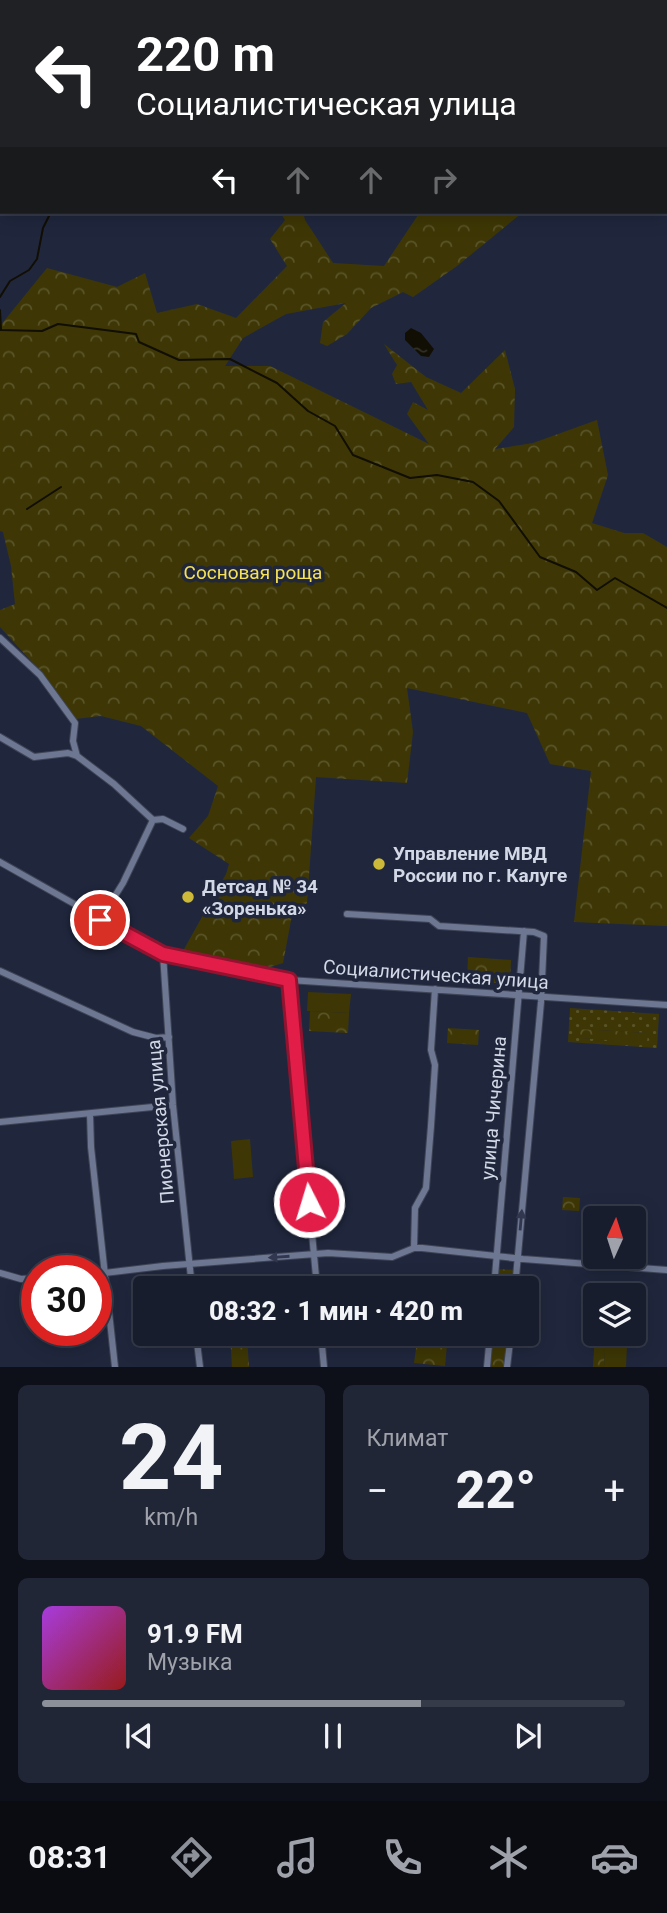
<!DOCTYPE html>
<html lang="ru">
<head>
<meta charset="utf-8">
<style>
	:root { --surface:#181d2e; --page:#212636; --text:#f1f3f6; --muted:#9fa2aa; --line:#363b4a; --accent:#8c9099 }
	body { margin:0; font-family:Roboto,sans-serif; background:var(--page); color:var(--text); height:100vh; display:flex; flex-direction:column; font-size:26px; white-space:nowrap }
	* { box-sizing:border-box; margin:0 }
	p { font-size:23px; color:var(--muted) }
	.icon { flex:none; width:38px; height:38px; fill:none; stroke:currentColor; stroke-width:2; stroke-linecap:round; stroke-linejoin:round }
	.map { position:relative; height:1367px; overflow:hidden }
	.drawer { display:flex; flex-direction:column; gap:18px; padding:18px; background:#0d1019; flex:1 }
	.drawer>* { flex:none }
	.top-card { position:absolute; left:0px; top:0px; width:668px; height:214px; box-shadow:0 4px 18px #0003,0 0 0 2px var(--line); background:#202124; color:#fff; overflow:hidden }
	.needle { width:46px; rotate:3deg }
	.buttons { position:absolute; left:583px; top:1206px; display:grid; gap:14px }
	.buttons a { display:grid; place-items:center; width:63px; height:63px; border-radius:7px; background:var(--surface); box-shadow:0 4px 18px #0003,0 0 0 2px var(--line); font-size:35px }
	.speed { position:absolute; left:21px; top:1255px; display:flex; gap:14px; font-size:35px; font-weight:700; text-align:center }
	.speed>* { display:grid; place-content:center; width:91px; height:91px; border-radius:50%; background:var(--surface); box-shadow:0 4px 18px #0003,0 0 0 2px var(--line); line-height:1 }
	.speed .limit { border:10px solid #d22; background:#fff; color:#111 }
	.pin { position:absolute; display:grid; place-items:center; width:60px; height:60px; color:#fff; margin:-30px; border:4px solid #fff; border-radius:50%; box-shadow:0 2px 7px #0007 }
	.me { position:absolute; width:77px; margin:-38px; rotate:355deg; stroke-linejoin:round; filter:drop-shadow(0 0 5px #0008) }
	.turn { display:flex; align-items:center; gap:24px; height:147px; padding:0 21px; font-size:32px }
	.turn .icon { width:91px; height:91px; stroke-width:2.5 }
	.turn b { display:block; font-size:49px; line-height:60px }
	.lanes { display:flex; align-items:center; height:66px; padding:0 21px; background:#0003; justify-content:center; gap:35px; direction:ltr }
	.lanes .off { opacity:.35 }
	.big { font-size:52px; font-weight:800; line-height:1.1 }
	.drawer .widget { flex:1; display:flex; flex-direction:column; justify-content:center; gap:10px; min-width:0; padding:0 24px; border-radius:10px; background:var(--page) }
	.drawer .dial { align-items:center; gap:0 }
	.dial b { font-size:91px; line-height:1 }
	.song { display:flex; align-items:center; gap:21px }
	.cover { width:84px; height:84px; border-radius:10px; background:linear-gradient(135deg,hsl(280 70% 55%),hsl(0 70% 35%)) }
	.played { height:7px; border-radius:4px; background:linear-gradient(90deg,var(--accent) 65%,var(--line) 65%) }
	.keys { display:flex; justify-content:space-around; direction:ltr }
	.heat { display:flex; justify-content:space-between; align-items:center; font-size:38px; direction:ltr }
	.drawer .tiles { flex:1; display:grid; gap:18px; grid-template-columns:1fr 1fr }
	.widget:last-child { grid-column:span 2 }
	.trip { position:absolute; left:133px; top:1276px; width:406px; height:70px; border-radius:7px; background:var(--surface); box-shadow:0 4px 18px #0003,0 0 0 2px var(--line); font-weight:800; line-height:70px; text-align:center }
	.tabs { display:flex; height:112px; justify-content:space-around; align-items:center; background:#0a0c12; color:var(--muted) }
	.tabs .icon { width:49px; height:49px }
	.tabs .active { color:var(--accent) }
	.tabs b { font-size:32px; color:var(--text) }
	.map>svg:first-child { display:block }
	.grass { fill:url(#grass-dots); fill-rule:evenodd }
	.forest { fill:url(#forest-crowns) }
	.pitch { fill:#3e3705 }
	.water { fill:url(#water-ripples) }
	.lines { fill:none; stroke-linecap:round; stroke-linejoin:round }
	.stream { stroke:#110e03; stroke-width:2 }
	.minor-casing { stroke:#3e4456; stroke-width:8 }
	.minor { stroke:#6e7791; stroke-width:6 }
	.oneway { fill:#30374e }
	.route-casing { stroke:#92132f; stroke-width:18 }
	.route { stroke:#e11d48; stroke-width:12 }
	.poi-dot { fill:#ccb939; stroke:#20273d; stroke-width:2.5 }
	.labels { text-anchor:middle; stroke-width:7; stroke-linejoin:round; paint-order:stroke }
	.park-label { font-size:19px; fill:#f5e155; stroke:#20273d }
	.poi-label { font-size:19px; font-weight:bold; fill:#d3d8e6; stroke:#20273d; text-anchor:start }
	.street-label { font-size:19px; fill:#d3d8e6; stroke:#20273d }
</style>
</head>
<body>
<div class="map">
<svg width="667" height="1367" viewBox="0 0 667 1367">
	<defs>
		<pattern id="grass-dots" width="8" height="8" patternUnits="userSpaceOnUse" patternTransform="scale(1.75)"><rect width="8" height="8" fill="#3e3705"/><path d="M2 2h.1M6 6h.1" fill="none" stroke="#595329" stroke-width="1.8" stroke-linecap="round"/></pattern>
		<pattern id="forest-crowns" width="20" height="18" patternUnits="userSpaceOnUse" patternTransform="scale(1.75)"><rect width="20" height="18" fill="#3e3705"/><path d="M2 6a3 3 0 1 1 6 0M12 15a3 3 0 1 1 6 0" fill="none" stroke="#595329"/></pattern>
		<pattern id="water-ripples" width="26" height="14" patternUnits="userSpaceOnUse" patternTransform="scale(1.75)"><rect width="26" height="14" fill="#110e03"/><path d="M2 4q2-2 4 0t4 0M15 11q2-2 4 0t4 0" fill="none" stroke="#333028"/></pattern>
	</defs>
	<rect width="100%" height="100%" fill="#20273d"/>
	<!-- grass -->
	<path class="grass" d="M 570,1008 L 659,1014 L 657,1048 L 568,1042 ZM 580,1029 L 647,1033 L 647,1042 L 580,1038 Z"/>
	<!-- forest -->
	<path class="forest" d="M 280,212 L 303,212 L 305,220 L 333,263 L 384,266 L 420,212 L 523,212 L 457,266 L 413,297 L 403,292 L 371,308 L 347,334 L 327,346 L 320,343 L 323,322 L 346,303 L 286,314 L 243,338 L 225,366 L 270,366 L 429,444 L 407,414 L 413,402 L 428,410 L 411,382 L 396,384 L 392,374 L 397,365 L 384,344 L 426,377 L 461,393 L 505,350 L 515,389 L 514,427 L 495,449 L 533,443 L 597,420 L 608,475 L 592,523 L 624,533 L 643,533 L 667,547 L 667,926 L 574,922 L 591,771 L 550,764 L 527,713 L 407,688 L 413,732 L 407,783 L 316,777 L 307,903 L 292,915 L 283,963 L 270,967 L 183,951 L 226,874 L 229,864 L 189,838 L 208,816 L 218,786 L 141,726 L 101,716 L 75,719 L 41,672 L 0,627 L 0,610 L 15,604 L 11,566 L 3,532 L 0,531 L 0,326 L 47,268 L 117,287 L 145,273 L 157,313 L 197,304 L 236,318 L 287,266 L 270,239 L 285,220 Z
		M 468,957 L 511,960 L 510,984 L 467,981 Z
		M 310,1011 L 349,1013 L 348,1033 L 309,1031 Z
		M 448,1028 L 479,1030 L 478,1045 L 447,1043 Z
		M 580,1029 L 648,1033 L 647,1043 L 579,1038 Z
		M 563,1197 L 580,1198 L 579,1211 L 562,1210 Z
		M 496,1269 L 517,1270 L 515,1288 L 494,1288 Z
		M 595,1333 L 606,1334 L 604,1367 L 593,1367 Z
		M 418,1334 L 448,1334 L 445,1366 L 414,1363 Z
		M 490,1334 L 510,1334 L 507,1367 L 487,1367 Z
		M 230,1336 L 247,1336 L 249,1367 L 232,1367 Z"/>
	<!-- pitch -->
	<path class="pitch" d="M 308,992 L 351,994 L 349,1013 L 307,1011 Z
		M 250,1139 L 253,1177 L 234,1179 L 231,1141 Z
		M 605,1344 L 627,1345 L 626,1367 L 604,1367 Z"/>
	<!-- water -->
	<path class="water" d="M 411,328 L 421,333 L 434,349 L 429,357 L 421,356 L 405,340 L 405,333 Z"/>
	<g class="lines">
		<!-- stream -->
		<path class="stream" d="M 0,297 L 10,281 L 29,270 L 37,259 L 43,228 L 51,212
			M 0,310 L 1,330
			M 0,330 L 42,331 L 58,324 L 136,334 L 139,342 L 179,360 L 230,359 L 277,383 L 308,411 L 335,426 L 353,455 L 410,478 L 437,475 L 473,482 L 499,501 L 540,557 L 576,572 L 597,590 L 615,578 L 667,608
			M 27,509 L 61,487"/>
		<defs>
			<path id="minor" d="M 159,0 L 170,0
				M 543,0 L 544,2
				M 26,2 L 27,0
				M 476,2 L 476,0
				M 0,92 L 2,92
				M 0,638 L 40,675 L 75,723 L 73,741 L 77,756
				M 0,737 L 34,757 L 68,753 L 77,756 L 114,784 L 153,820 L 163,819 L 183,829
				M 0,862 L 163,954 L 177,958 L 289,980 L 667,1005
				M 347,914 L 430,919 L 439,926 L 534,932 L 544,936 L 541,1002 L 515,1288
				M 100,920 L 123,883 L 153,820
				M 163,954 L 173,1105 L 192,1288
				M 0,971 L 133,1032 L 156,1038 L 169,1037
				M 289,980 L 317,1288
				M 90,1114 L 91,1147 L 115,1367
				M 0,1122 L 173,1105
				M 414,1248 L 415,1208 L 426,1188 L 431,1126 L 435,1065 L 431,1050 L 435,989
				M 0,1273 L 21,1279 L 37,1278
				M 96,1274 L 163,1266 L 328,1253 L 392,1257 L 414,1248 L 422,1248 L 523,1259 L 667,1270
				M 494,1288 L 524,931
				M 196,1334 L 200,1367
				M 321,1334 L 324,1367
				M 487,1367 L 490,1334
				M 507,1367 L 511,1334"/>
		</defs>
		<!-- minor casing -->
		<use href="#minor" class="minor-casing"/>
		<!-- minor -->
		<use href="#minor" class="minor"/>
	</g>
	<!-- one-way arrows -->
	<defs><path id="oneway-solid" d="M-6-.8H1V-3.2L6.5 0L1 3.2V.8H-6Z" transform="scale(1.75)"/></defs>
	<g class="oneway">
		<use href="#oneway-solid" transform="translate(521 1220) rotate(-85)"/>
		<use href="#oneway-solid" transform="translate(279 1257) rotate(176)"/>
	</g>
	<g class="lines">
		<defs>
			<path id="route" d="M 100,920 L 163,954 L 289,980 L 309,1202"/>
		</defs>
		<!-- route casing -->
		<use href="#route" class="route-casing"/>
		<!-- route -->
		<use href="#route" class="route"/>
	</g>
	<!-- markers -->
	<g class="poi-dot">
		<circle cx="379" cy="864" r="7"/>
		<circle cx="188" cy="897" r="7"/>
	</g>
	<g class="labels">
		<!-- park labels -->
		<g class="park-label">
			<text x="253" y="579">Сосновая роща</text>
		</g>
		<!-- poi labels -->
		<g class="poi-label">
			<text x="393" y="860">Управление МВД<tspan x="393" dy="22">России по г. Калуге</tspan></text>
			<text x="202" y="893">Детсад № 34<tspan x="202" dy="22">«Зоренька»</tspan></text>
		</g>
		<!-- street labels -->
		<g class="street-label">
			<text transform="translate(436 974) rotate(4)" y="7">Социалистическая улица</text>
			<text transform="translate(493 1108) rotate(-85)" y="7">улица Чичерина</text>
			<text transform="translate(160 1122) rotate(-95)" y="7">Пионерская улица</text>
		</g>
	</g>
</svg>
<div class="buttons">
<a><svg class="needle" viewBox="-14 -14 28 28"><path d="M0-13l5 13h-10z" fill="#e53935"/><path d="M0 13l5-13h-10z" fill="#9fa2aa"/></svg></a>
<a><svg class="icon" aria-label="layers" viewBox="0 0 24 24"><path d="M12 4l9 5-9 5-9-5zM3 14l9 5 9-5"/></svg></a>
</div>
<div class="speed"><div class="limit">30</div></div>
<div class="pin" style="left:100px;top:920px;background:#d93025"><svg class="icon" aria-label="arrive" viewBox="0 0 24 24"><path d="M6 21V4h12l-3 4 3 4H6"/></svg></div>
<svg class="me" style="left:309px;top:1202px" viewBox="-20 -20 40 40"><circle r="17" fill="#e11d48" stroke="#fff" stroke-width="3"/><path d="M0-11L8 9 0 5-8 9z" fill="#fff"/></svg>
<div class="trip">08:32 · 1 мин · 420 m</div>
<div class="top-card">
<div class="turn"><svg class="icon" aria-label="left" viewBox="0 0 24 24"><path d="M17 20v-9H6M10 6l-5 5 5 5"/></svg><div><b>220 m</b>Социалистическая улица</div></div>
<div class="lanes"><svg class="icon" aria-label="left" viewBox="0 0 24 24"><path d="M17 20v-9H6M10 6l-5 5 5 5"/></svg><svg class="icon off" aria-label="ahead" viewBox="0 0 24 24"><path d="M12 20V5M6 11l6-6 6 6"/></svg><svg class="icon off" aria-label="ahead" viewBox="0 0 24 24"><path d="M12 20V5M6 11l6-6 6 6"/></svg><svg class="icon off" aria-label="right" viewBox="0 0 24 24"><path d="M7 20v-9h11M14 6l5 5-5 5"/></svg></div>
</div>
</div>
<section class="drawer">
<div class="tiles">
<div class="widget dial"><b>24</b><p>km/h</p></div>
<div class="widget"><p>Климат</p>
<div class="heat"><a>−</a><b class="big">22°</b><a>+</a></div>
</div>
<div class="widget">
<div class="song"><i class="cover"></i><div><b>91.9 FM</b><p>Музыка</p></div></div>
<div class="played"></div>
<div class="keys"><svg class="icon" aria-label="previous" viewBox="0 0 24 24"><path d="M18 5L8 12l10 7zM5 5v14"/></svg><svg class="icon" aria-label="pause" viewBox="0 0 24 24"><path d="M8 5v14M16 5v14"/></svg><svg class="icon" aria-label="next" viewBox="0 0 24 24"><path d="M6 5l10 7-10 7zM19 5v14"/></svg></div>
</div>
</div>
</section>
<nav class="tabs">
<b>08:31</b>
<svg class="icon active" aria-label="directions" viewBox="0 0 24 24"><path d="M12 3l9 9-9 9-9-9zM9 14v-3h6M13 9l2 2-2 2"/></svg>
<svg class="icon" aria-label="music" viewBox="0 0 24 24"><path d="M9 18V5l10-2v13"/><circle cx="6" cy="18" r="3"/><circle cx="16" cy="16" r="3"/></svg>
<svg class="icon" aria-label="phone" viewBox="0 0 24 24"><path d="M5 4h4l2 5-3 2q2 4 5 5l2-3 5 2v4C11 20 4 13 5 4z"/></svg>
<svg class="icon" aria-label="climate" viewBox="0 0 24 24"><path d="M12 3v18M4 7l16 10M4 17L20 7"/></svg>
<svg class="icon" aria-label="car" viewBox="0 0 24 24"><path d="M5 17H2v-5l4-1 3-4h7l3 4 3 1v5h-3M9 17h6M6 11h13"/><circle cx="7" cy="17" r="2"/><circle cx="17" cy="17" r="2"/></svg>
</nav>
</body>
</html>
